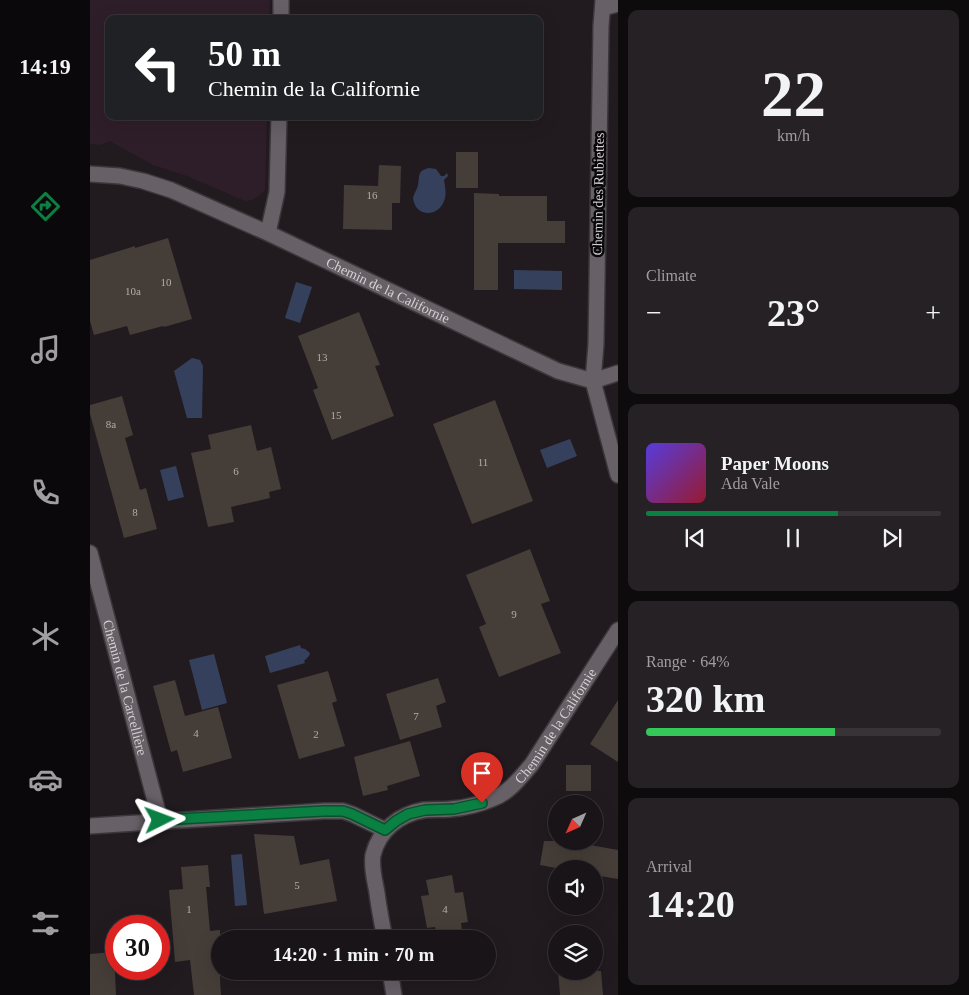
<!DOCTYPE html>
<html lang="en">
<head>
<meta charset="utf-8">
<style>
	:root { --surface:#191418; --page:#262125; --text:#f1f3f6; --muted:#9f9ea2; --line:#373337; --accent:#0b8043 }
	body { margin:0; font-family:"Times New Roman",serif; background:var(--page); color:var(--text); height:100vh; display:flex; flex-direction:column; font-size:19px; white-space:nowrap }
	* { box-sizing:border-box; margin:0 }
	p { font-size:16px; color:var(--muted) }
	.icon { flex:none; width:28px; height:28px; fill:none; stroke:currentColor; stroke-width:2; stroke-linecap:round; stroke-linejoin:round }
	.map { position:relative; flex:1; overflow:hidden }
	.drawer { display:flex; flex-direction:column; gap:10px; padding:10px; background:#0e0b0d; width:351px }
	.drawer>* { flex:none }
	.guide { position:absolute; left:15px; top:15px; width:438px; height:105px; border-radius:10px; box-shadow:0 5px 20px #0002,0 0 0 1px var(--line); background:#202124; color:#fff; overflow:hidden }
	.needle { width:32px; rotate:225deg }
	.tools { position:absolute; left:458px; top:795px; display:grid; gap:10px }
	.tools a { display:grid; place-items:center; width:55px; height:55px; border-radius:50%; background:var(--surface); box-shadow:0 5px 20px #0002,0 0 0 1px var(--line); font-size:25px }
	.speed { position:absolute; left:15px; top:915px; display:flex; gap:10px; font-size:25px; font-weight:700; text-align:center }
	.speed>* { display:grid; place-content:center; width:65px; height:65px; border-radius:50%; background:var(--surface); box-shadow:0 5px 20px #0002,0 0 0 1px var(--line); line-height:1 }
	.speed .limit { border:8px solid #d22; background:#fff; color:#111 }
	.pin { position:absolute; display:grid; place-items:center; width:42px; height:42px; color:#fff; margin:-51px -21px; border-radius:50% 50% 50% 0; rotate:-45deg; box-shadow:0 0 5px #0007 }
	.pin .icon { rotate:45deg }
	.me { position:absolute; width:55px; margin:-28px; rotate:87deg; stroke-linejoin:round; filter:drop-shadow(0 0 4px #0008) }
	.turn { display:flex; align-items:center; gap:18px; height:105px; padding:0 20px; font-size:22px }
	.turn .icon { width:65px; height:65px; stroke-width:2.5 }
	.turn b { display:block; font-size:35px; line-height:42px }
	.big { font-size:38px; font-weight:800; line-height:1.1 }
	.drawer .card { flex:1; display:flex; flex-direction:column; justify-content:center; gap:8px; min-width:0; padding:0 18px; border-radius:10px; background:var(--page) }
	.drawer .dial { align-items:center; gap:0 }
	.dial b { font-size:65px; line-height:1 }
	.song { display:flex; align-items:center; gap:15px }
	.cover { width:60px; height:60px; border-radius:8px; background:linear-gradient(135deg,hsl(250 70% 55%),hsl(350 70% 35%)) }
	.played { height:5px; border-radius:2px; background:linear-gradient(90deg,var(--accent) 65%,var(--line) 65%) }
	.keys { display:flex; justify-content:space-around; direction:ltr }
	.heat { display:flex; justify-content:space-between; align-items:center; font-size:28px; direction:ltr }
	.charge { height:8px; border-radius:4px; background:linear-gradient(90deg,#34c759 64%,var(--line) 0) }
	.trip { position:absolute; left:121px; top:930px; width:285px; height:50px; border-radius:25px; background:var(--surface); box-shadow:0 5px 20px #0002,0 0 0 1px var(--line); font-weight:800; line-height:50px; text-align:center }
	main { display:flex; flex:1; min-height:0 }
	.menu { display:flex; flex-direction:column; width:90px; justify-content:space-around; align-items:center; background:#0a080a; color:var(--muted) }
	.menu .icon { width:35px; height:35px }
	.menu .selected { color:var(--accent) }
	.menu b { font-size:22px; color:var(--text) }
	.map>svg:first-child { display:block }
	.education { fill:#2e1e29 }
	.water { fill:#35415c }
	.building { fill:#453d38 }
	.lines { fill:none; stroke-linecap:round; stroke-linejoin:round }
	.minor-casing { stroke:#3a363a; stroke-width:18 }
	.minor { stroke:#676066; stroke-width:15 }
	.route-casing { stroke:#07532c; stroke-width:12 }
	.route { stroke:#0b8043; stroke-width:9 }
	.labels { text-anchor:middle; stroke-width:5; stroke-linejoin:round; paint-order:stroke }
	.number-label { font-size:11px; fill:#b0abac }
	.street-label { font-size:14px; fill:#d4d0d3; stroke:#090709 }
</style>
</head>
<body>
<main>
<nav class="menu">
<b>14:19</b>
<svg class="icon selected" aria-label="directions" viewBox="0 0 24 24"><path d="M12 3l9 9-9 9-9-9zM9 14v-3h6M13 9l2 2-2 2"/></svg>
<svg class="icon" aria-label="music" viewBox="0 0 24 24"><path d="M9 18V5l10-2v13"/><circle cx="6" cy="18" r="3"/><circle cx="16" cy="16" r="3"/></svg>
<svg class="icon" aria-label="phone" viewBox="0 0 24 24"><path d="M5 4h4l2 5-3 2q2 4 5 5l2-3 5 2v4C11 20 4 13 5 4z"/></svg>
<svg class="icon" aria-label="climate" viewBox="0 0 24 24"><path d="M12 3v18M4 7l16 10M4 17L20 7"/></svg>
<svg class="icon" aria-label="car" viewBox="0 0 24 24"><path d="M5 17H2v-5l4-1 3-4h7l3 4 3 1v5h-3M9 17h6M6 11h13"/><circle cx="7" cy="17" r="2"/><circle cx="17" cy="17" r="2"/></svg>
<svg class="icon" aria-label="filters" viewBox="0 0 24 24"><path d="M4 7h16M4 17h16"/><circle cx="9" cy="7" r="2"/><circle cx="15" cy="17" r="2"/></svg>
</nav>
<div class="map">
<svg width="528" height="995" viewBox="0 0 528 995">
	<rect width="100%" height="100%" fill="#211b20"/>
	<!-- education -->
	<path class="education" d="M 0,0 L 180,0 L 179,19 L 19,19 L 19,116 L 177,116 L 175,190 L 169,196 L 162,200 L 155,201 L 97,176 L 63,165 L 20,141 L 10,145 L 0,144 Z"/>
	<!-- water -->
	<path class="water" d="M 339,168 L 346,169 L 351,176 L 354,176 L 357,173 L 358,176 L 354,180 C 355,187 357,194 354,201 C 348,218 325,217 323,198 C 324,193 327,190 328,185 C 330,175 327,171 339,168 Z
		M 424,270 L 472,271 L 472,290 L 424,289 Z
		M 206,282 L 222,287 L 210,323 L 195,318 Z
		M 102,358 L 110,360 L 113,366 L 112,418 L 97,418 L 84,371 Z
		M 480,439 L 487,456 L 457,468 L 450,450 Z
		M 86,466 L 94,497 L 78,501 L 70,470 Z
		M 210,645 L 211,648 L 215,649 L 220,653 L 219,656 L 214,661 L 215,663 L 180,673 L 175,656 Z
		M 124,654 L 137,703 L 112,710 L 99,660 Z
		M 152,854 L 157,905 L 145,906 L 141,855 Z"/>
	<!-- building -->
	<path class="building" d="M 366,152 L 388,152 L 388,188 L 366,188 Z
		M 289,165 L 311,166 L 310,203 L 302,203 L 302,230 L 253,229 L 254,185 L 288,186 Z
		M 384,193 L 409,194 L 409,196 L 457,196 L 457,221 L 475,221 L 475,243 L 408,243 L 408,290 L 384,290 Z
		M 78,238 L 102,319 L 74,327 L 73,326 L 40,335 L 37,326 L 4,335 L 0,321 L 0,260 L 45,246 L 45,248 Z
		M 269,312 L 290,365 L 285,366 L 304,416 L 242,440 L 223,390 L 228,388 L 208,336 Z
		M 32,396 L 43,435 L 35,438 L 50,490 L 56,488 L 67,529 L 34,538 L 0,414 L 0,405 Z
		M 405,400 L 443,501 L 382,524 L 343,424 Z
		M 161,425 L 167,451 L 181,447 L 191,489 L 179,492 L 180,498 L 141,507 L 144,522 L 118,527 L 101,453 L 121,449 L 118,435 Z
		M 440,549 L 460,601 L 451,604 L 471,653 L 409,677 L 389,627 L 396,624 L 376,575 Z
		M 238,671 L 247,701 L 242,703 L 255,746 L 209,759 L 187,685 Z
		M 348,678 L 356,702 L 346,706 L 352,727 L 310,740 L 296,694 Z
		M 85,680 L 95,716 L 128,707 L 142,758 L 93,772 L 87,750 L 81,752 L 63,686 Z
		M 528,700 L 528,762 L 500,744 Z
		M 320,741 L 330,776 L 297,786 L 298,790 L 273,796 L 264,757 Z
		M 476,765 L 501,765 L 501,791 L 476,791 Z
		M 164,834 L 204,836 L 210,865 L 239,859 L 247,901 L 174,914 Z
		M 454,841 L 501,841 L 500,845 L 528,850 L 528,879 L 504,875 L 504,869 L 471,869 L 450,865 Z
		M 118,865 L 120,887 L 116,887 L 120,931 L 130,930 L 130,978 L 131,995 L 104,995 L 100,960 L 85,962 L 79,890 L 93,889 L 91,867 Z
		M 362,875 L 365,893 L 373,892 L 378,922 L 371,923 L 373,939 L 347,939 L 345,927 L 337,928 L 331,896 L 339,895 L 336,880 Z
		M 24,952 L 26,995 L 0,995 L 0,954 Z
		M 468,971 L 511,971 L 513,995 L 470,995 Z"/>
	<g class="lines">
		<defs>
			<g id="minor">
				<path d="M 513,0 L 511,26 L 506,344 L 503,381 L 528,475"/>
				<path d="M 513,8 L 528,4"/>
				<path d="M 191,19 L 191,0"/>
				<path id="s1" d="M 0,174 L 30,176 L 53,181 L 81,190 L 178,233 L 468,371 L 503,381"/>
				<path d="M 178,233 L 187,192 L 189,116"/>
				<path d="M 503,381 L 528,373"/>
				<path id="s2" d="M 0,553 L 70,820"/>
				<path d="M 0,826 L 234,811 L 253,811 L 262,814 L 295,830"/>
				<path id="s3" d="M 295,939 C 292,924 289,909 287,893 C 285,881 281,868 283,855 C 289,830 310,814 334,810 C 343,809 352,810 361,809 C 375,808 390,804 402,799 C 419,793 431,777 442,764 L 528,630"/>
				<path d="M 300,971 L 304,995"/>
			</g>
		</defs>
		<!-- minor casing -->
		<use href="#minor" class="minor-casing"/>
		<!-- minor -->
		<use href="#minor" class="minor"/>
	</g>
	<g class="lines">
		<defs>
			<path id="route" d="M 70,820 L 234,811 L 253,811 L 262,814 L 295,830 L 306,821 L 318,814 L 335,810 L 364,809 L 392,803"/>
		</defs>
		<!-- route casing -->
		<use href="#route" class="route-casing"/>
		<!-- route -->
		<use href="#route" class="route"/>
	</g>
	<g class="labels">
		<!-- number labels -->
		<g class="number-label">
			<text x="282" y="199">16</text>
			<text x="76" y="286">10</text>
			<text x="43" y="295">10a</text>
			<text x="232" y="361">13</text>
			<text x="246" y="419">15</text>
			<text x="21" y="428">8a</text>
			<text x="393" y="466">11</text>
			<text x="146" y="475">6</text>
			<text x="45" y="516">8</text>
			<text x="424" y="618">9</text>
			<text x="326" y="720">7</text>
			<text x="106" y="737">4</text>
			<text x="226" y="738">2</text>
			<text x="207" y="889">5</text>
			<text x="99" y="913">1</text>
			<text x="355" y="913">4</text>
		</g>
		<!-- street labels -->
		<g class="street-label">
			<text transform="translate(508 194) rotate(-89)" y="5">Chemin des Rubiettes</text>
			<text dy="5" stroke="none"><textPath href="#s1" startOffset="322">Chemin de la Californie</textPath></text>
			<text dy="5" stroke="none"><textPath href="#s2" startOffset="139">Chemin de la Carcellière</textPath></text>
			<text dy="5" stroke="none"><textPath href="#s3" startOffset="325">Chemin de la Californie</textPath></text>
		</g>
	</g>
</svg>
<div class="tools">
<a><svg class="needle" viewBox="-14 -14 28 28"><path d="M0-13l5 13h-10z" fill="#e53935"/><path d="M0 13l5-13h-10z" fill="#9f9ea2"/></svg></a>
<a><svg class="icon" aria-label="sound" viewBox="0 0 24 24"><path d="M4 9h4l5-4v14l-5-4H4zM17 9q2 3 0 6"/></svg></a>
<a><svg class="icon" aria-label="layers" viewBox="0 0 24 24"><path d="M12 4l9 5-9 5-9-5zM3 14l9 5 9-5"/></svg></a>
</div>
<div class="speed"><div class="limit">30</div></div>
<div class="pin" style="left:392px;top:803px;background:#d93025"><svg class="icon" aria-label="arrive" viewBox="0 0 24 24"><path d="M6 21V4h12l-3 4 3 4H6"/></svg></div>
<svg class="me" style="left:70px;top:820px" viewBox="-20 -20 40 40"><path d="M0-17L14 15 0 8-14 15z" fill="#0b8043" stroke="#fff" stroke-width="4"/></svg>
<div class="trip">14:20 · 1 min · 70 m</div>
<div class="guide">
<div class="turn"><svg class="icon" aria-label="left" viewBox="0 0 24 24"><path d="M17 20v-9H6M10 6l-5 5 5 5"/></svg><div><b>50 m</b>Chemin de la Californie</div></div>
</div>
</div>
<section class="drawer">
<div class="card dial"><b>22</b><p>km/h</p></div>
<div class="card"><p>Climate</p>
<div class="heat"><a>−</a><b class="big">23°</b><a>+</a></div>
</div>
<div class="card">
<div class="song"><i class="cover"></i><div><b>Paper Moons</b><p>Ada Vale</p></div></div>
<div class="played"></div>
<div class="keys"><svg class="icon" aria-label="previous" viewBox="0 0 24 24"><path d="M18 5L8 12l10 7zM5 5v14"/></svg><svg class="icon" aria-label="pause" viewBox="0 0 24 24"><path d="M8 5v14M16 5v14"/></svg><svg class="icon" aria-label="next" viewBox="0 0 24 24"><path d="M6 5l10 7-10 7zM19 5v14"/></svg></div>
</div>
<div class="card"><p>Range · 64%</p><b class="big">320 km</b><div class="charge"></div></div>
<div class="card"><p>Arrival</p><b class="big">14:20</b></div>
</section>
</main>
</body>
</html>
